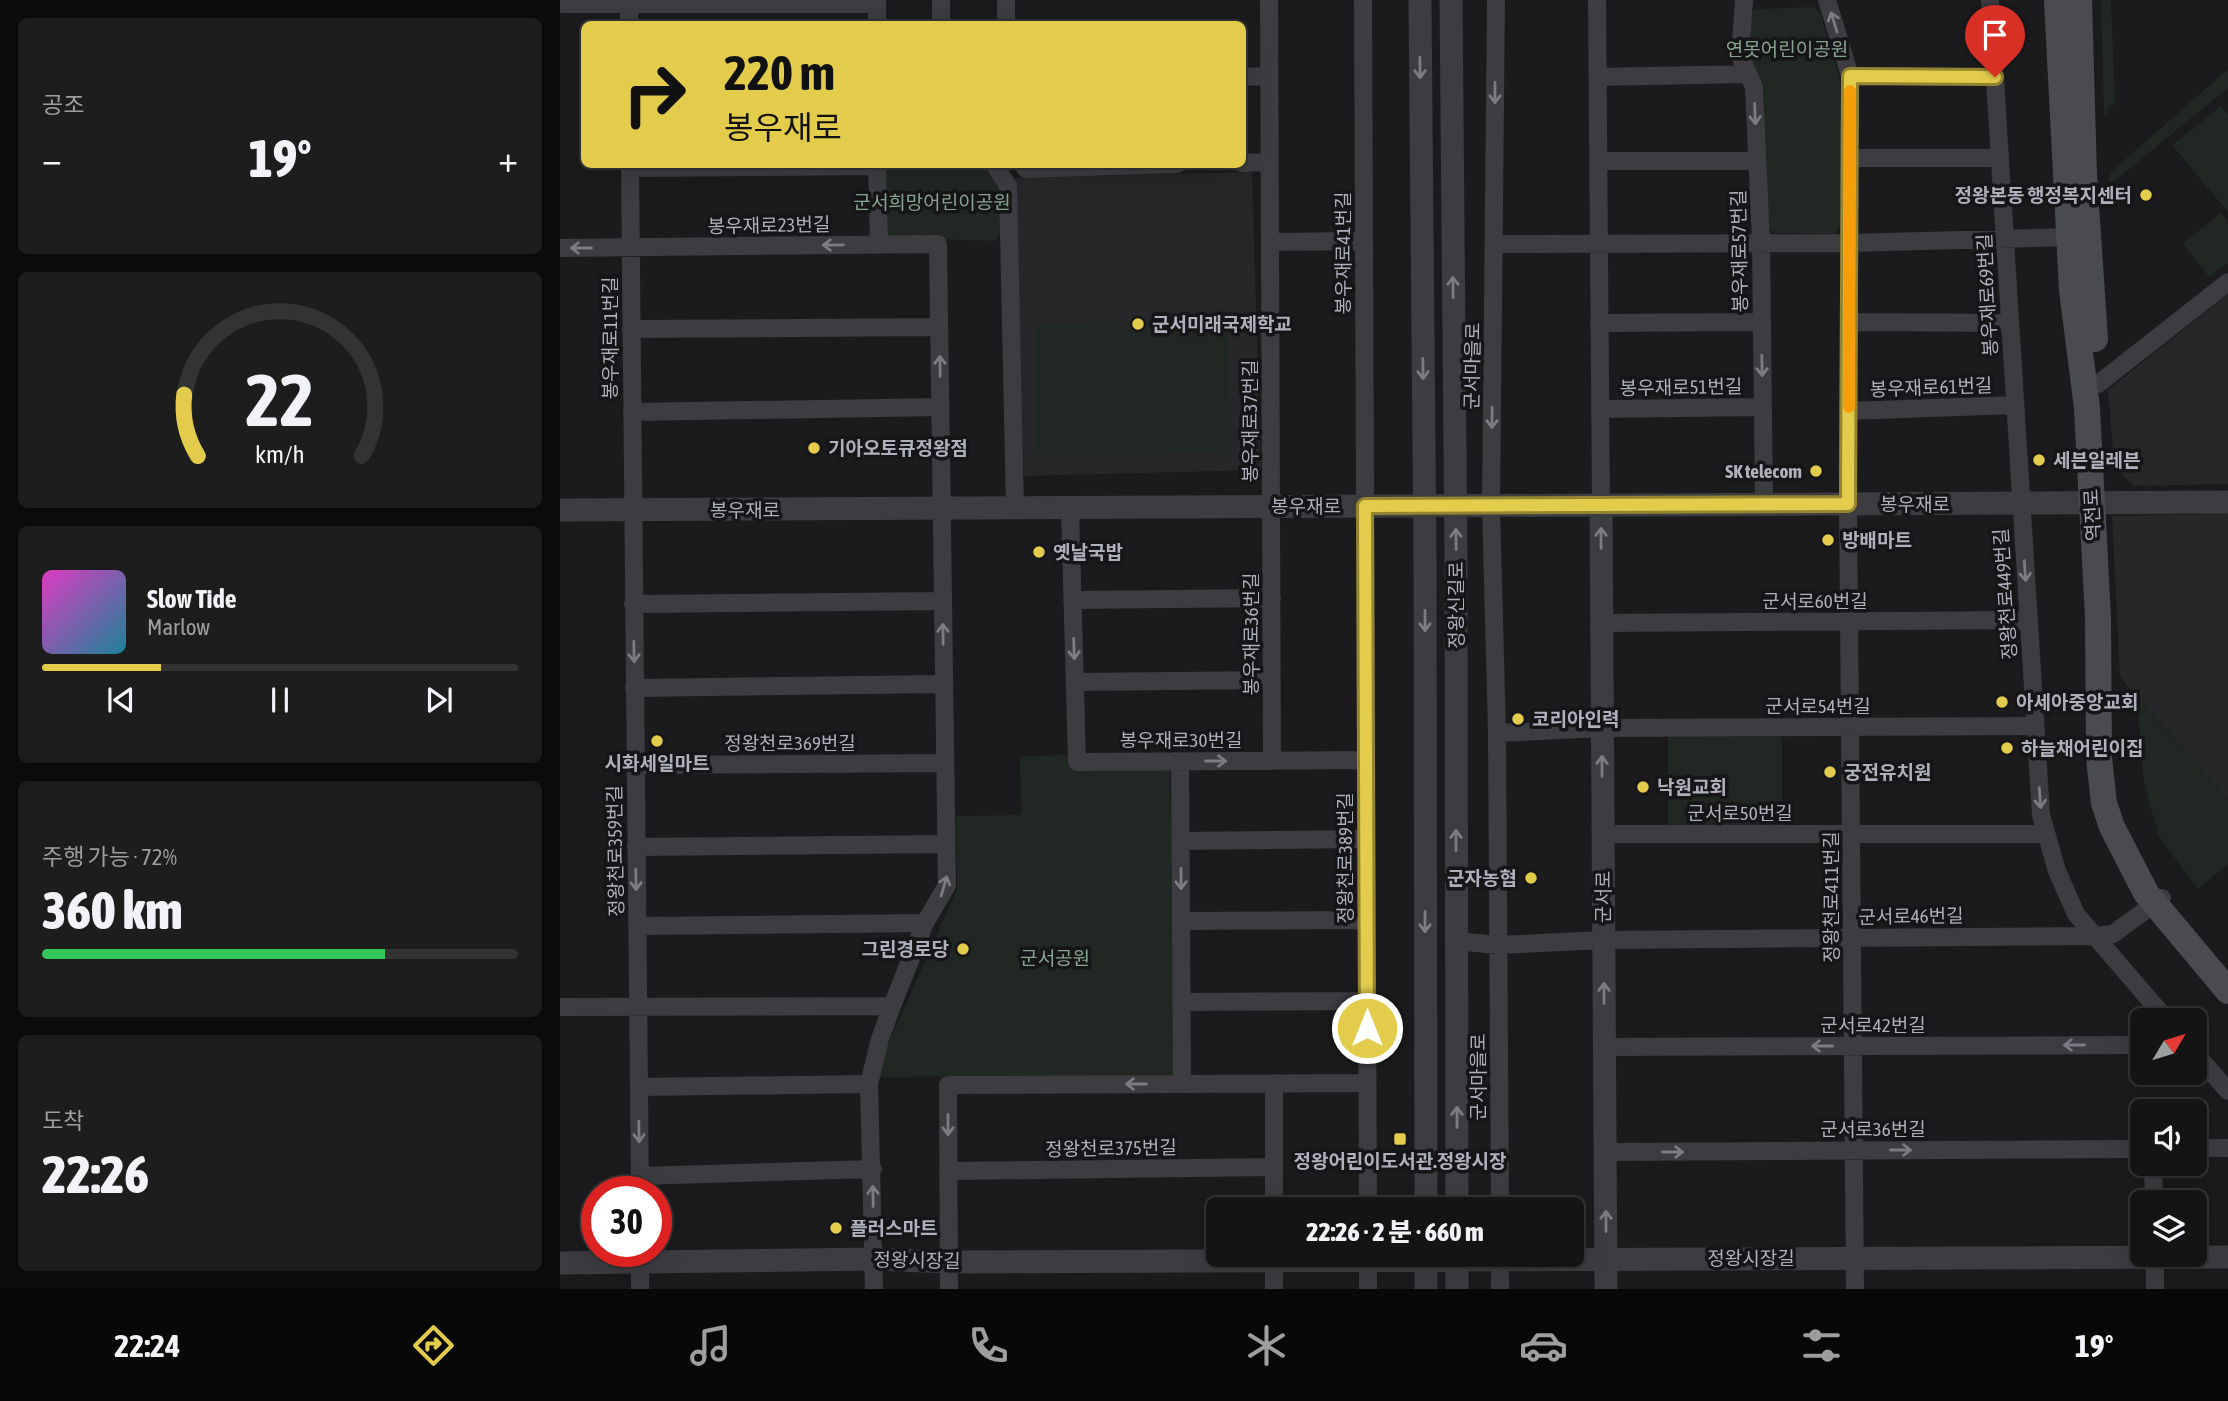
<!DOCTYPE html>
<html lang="ko">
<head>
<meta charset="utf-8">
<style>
	:root { --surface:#141415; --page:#1d1d1e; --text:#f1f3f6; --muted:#9d9ea0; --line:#333334; --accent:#e3cc4c }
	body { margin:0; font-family:"Asap Condensed","Noto Sans KR",sans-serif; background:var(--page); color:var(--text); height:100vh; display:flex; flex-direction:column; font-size:26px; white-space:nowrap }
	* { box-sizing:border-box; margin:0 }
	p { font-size:23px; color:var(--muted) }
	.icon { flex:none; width:38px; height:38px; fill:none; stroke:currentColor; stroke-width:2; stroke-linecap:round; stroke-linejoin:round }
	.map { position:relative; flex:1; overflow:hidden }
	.panel { display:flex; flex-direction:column; gap:18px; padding:18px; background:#0b0b0c; width:560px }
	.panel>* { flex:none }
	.guide { position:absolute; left:21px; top:21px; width:665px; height:147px; border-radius:10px; box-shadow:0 7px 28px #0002,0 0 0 2px var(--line); background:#e3cc4c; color:#111; overflow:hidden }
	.needle { width:46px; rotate:52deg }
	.tools { position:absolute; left:1570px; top:1008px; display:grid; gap:14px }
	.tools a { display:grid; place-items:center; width:77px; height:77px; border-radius:10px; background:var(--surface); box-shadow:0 7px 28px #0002,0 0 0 2px var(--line); font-size:35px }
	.speed { position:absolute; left:21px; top:1176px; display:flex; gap:14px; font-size:35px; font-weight:700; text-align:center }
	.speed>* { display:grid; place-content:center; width:91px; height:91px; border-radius:50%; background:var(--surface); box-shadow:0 7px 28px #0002,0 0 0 2px var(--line); line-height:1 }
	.speed .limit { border:10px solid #d22; background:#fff; color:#111 }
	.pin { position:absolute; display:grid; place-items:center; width:60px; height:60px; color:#fff; margin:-72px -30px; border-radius:50% 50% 50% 0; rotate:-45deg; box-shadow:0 0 7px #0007 }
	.pin .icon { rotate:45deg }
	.me { position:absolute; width:77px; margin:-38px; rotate:0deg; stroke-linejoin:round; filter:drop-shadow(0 0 5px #0008) }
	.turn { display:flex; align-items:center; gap:24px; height:147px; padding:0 28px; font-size:32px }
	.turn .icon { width:91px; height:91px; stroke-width:2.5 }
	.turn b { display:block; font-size:49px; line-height:60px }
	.big { font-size:52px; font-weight:800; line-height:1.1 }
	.panel .card { flex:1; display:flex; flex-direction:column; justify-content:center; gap:10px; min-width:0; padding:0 24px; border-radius:10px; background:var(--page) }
	.panel .dial { align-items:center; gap:0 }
	.dial svg { height:182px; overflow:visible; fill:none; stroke:var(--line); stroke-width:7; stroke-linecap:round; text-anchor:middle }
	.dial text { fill:var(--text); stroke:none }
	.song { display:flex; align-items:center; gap:21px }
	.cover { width:84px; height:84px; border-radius:10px; background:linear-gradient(135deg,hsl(310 70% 55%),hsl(190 70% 35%)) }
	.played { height:7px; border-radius:4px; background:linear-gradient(90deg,var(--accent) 25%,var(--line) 25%) }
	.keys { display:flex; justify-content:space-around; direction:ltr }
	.heat { display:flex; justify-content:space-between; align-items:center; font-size:38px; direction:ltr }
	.charge { height:10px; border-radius:5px; background:linear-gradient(90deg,#34c759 72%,var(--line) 0) }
	.trip { position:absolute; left:646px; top:1197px; width:378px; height:70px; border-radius:10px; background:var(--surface); box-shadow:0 7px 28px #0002,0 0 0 2px var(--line); font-weight:800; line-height:70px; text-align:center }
	.dock { display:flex; height:112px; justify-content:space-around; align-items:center; background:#080808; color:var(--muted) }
	.dock .icon { width:49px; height:49px }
	.dock .current { color:var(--accent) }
	.dock b { font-size:32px; color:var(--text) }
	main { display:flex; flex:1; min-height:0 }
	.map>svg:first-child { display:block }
	.built { fill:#272729 }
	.green { fill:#212723 }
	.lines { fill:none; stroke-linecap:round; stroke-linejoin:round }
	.minor { stroke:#3c3c41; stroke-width:18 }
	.tertiary { stroke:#3c3c41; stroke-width:23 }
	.secondary { stroke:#4a4a51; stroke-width:26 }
	.oneway { stroke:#7b7c84 }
	.route-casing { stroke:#948531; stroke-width:18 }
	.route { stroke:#e3cc4c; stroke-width:12 }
	.slow { stroke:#f59e0b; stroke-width:12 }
	.poi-dot { fill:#e3cc4c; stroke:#161518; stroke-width:2.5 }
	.labels { text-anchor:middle; stroke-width:7; stroke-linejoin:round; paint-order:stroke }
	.park-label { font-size:19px; fill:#87a48e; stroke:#161518 }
	.poi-label { font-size:19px; font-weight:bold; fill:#aeb0bb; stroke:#161518; text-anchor:start }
	.street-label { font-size:19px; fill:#aeb0bb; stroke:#161518 }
</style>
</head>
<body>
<main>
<section class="panel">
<div class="card"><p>공조</p>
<div class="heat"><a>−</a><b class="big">19°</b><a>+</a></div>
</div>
<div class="card dial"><svg viewBox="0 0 100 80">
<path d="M14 69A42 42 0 1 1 86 69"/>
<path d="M14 69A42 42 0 0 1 8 42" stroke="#e3cc4c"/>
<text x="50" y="56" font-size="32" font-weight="700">22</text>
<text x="50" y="72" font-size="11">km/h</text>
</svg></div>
<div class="card">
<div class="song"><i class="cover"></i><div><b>Slow Tide</b><p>Marlow</p></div></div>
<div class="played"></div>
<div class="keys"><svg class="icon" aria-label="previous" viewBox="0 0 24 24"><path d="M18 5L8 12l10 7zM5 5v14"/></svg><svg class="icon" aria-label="pause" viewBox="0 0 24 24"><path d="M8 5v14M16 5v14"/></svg><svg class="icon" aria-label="next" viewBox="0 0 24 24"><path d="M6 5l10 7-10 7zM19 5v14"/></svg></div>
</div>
<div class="card"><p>주행 가능 · 72%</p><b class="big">360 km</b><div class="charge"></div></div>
<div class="card"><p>도착</p><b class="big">22:26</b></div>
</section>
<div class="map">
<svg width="1668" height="1289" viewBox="0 0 1668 1289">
	<rect width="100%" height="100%" fill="#1b1a1c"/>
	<!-- built -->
	<path class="built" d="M 692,172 L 701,470 L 464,476 L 455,178 Z
		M 1668,294 L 1668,484 L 1575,486 L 1564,477 L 1554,461 L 1548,390 Z
		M 1668,514 L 1668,800 L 1560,677 L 1552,516 Z"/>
	<!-- green -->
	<path class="green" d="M 1541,0 L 1551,0 L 1555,105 L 1548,105 L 1547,115 L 1544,115 Z
		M 1254,7 L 1260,12 L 1280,80 L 1283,222 L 1274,234 L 1215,233 L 1205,226 L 1204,87 L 1186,61 L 1186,14 L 1198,9 Z
		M 1668,69 L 1668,88 L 1547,187 L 1551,172 Z
		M 1661,106 L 1668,115 L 1668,212 L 1612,145 Z
		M 326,165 L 423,165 L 442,192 L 440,234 L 435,241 L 332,238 L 326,231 Z
		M 1661,213 L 1668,222 L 1668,263 L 1649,277 L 1623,243 Z
		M 668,322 L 670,452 L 476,454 L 475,324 Z
		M 1577,697 L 1668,800 L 1668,864 L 1638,889 L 1599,837 L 1584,783 Z
		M 1108,736 L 1222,737 L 1222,829 L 1108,829 Z
		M 508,755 L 508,769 L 610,768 L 615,1075 L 318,1077 L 326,1049 L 397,889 L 396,816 L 461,815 L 460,756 Z"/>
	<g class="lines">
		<!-- minor -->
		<path class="minor" d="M 69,0 L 69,24
			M 317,0 L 317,24
			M 381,0 L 381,24
			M 446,0 L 446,24
			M 709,0 L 712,761
			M 803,0 L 808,1209
			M 936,0 L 931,507 L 937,733 L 940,1209
			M 1037,0 L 1041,505
			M 1184,0 L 1180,56 L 1194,87 L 1201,242 L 1204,504
			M 1267,0 L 1290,76 L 1288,504 L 1295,1289
			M 1430,0 L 1481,815 L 1497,871 L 1516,914 L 1607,1020
			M 0,4 L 317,4
			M 1290,76 L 1435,77
			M 682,77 L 709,76
			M 1038,77 L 1187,74
			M 1290,158 L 1440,158
			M 1038,161 L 1197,161
			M 682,163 L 710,162
			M 70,164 L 80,1192
			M 317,164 L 319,245
			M 434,164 L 448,186 L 455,508
			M 462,164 L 466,169 L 617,164
			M 70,168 L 317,166
			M 710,242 L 804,241
			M 934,244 L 1289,243 L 1509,237
			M 0,248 L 378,244 L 387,885 L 365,923 L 332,1006 L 320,1039 L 309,1084 L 314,1289
			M 1289,322 L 1450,323
			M 1039,323 L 1201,322
			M 71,329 L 379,327
			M 1538,384 L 1668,282
			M 1040,409 L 1202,407
			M 1289,411 L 1454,405
			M 72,412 L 380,407
			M 510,508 L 517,762 L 806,760
			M 512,600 L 712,598
			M 73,604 L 383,601
			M 1042,623 L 1468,620
			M 515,682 L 712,680
			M 74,688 L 384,684
			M 937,733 L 1042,728 L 1475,726
			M 75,765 L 385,763
			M 1043,834 L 1485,834
			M 620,841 L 806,839
			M 76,847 L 386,844
			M 621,921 L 807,920
			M 77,926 L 365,923
			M 896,941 L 938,945 L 1044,940 L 1534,936 L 1553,934 L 1602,898
			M 622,1002 L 807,1001
			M 0,1007 L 332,1006
			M 1044,1047 L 1582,1045
			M 1634,1052 L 1668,1091
			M 714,1083 L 714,1209
			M 622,1084 L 807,1083
			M 79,1087 L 309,1084
			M 1634,1148 L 1668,1148
			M 1045,1152 L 1582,1149
			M 1593,1164 L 1594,1202
			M 388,1171 L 714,1167
			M 79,1176 L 313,1169
			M 80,1251 L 80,1289
			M 714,1255 L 714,1289
			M 808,1255 L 808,1289
			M 940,1255 L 940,1289
			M 1595,1255 L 1595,1289
			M 389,1289 L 388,1085 L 622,1084 L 620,762"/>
		<!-- tertiary -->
		<path class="tertiary" d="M 860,0 L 865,559 L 866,1209
			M 891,0 L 896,559 L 897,1209
			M 1041,505 L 1046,1289
			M 0,510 L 1668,502
			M 0,1263 L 314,1259 L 389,1262 L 1668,1257
			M 866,1289 L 866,1255
			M 897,1289 L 897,1255"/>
		<!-- secondary -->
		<path class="secondary" d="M 1497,0 L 1512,290 L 1527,408 L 1538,617 L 1539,758 L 1544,803 L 1552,827 L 1586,893 L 1668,991
			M 1519,0 L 1524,175 L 1535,339"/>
	</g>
	<!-- one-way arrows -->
	<defs><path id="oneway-shaft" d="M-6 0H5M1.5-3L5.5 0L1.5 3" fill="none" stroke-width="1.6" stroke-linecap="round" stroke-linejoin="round" transform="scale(1.75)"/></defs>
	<g class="oneway">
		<use href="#oneway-shaft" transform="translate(1274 22) rotate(-107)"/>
		<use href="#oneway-shaft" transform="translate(860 68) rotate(89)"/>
		<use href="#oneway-shaft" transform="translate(935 93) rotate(90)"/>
		<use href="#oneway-shaft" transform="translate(1195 114) rotate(88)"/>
		<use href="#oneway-shaft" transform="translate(273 245) rotate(179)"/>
		<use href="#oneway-shaft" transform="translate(21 248) rotate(180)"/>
		<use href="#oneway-shaft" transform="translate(893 287) rotate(-91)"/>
		<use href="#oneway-shaft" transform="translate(380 366) rotate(-91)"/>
		<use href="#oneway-shaft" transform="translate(1202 366) rotate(89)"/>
		<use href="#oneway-shaft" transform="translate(863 369) rotate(89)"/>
		<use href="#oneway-shaft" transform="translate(932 418) rotate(91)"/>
		<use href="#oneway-shaft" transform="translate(1041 538) rotate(-90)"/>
		<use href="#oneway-shaft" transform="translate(896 539) rotate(-91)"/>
		<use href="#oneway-shaft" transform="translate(1465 571) rotate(86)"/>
		<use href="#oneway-shaft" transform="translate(865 621) rotate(90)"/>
		<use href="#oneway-shaft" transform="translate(383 634) rotate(-91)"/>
		<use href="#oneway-shaft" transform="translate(514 649) rotate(88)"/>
		<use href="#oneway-shaft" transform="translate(74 652) rotate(89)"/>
		<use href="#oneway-shaft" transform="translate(656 761)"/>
		<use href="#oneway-shaft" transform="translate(1042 766) rotate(-90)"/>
		<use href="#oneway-shaft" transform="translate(1480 798) rotate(86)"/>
		<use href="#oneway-shaft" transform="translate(896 840) rotate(-90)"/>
		<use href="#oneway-shaft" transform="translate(621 879) rotate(90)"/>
		<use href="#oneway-shaft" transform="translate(76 880) rotate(89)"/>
		<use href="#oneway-shaft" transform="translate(384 886) rotate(-74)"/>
		<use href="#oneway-shaft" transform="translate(865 922) rotate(90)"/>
		<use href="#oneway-shaft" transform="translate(1044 993) rotate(-90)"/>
		<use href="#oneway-shaft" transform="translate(1514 1045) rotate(180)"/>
		<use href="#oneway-shaft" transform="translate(1262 1046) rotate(180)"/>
		<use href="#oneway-shaft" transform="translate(576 1084) rotate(180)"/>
		<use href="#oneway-shaft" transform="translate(897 1117) rotate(-90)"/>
		<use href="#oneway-shaft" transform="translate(388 1125) rotate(90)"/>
		<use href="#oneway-shaft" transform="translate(79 1132) rotate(89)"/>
		<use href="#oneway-shaft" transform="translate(1341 1150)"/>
		<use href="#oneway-shaft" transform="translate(1113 1152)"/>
		<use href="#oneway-shaft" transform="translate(313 1196) rotate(-91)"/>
		<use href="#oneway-shaft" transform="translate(1046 1221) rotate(-90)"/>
	</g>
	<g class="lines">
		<defs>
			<path id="route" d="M 807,1028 L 805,506 L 1288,504 L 1290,76 L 1435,77"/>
		</defs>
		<!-- route casing -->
		<use href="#route" class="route-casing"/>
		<!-- route -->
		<use href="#route" class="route"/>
		<!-- slow -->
		<path class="slow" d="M 1289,407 L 1290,91"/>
	</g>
	<!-- markers -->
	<g class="poi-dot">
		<circle cx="1586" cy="195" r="7"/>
		<circle cx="578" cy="324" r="7"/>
		<circle cx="254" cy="448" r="7"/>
		<circle cx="1479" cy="460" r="7"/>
		<circle cx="1256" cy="471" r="7"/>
		<circle cx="1268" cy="540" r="7"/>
		<circle cx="479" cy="552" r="7"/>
		<circle cx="1442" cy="702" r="7"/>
		<circle cx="958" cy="719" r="7"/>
		<circle cx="97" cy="741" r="7"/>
		<circle cx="1447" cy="748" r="7"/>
		<circle cx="1270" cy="772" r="7"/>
		<circle cx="1083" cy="787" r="7"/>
		<circle cx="971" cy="878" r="7"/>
		<circle cx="403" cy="949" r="7"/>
		<rect x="833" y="1132" width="14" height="14" rx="3.5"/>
		<circle cx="276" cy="1228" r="7"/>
	</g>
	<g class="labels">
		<!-- park labels -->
		<g class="park-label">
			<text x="1227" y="56">연못어린이공원</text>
			<text x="372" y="209">군서희망어린이공원</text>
			<text x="495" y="965">군서공원</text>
		</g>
		<!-- poi labels -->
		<g class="poi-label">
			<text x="1572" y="202" text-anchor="end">정왕본동 행정복지센터</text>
			<text x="592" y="331">군서미래국제학교</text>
			<text x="268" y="455">기아오토큐정왕점</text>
			<text x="1493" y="467">세븐일레븐</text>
			<text x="1242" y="478" text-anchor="end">SK telecom</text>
			<text x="1282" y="547">방배마트</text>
			<text x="493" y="559">옛날국밥</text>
			<text x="1456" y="709">아세아중앙교회</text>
			<text x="972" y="726">코리아인력</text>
			<text x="1461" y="755">하늘채어린이집</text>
			<text x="97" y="770" text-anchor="middle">시화세일마트</text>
			<text x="1284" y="779">궁전유치원</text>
			<text x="1097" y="794">낙원교회</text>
			<text x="957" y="885" text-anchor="end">군자농협</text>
			<text x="389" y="956" text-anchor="end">그린경로당</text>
			<text x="840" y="1168" text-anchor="middle">정왕어린이도서관.정왕시장</text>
			<text x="290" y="1235">플러스마트</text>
		</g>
		<!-- street labels -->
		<g class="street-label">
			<text transform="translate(209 225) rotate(-1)" y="7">봉우재로23번길</text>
			<text transform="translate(1179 251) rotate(-91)" y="7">봉우재로57번길</text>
			<text transform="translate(783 253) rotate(-90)" y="7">봉우재로41번길</text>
			<text transform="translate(1427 295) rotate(-93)" y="7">봉우재로69번길</text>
			<text transform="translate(50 338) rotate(-90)" y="7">봉우재로11번길</text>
			<text transform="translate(912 366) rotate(-89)" y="7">군서마을로</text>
			<text transform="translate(1121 387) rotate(-1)" y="7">봉우재로51번길</text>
			<text transform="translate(1371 387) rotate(-2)" y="7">봉우재로61번길</text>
			<text transform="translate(690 421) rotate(-90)" y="7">봉우재로37번길</text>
			<text x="1355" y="511">봉우재로</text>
			<text x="746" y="513">봉우재로</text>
			<text x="185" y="517">봉우재로</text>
			<text transform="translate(1532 515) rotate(-93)" y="7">역전로</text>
			<text transform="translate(1445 594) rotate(-94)" y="7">정왕천로449번길</text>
			<text x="1255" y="608">군서로60번길</text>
			<text transform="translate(896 605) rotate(-90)" y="7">정왕신길로</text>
			<text transform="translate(691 634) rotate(-90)" y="7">봉우재로36번길</text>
			<text x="1258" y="713">군서로54번길</text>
			<text x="621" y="747">봉우재로30번길</text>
			<text x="230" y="750">정왕천로369번길</text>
			<text x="1180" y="820">군서로50번길</text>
			<text transform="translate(55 851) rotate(-91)" y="7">정왕천로359번길</text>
			<text transform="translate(785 858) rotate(-90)" y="7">정왕천로389번길</text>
			<text transform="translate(1043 897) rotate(-90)" y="7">군서로</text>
			<text transform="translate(1271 897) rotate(-90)" y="7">정왕천로411번길</text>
			<text transform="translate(1351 916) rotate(-1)" y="7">군서로46번길</text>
			<text x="1313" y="1032">군서로42번길</text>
			<text transform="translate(918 1077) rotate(-90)" y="7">군서마을로</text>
			<text x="1313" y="1136">군서로36번길</text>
			<text transform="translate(551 1148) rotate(-1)" y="7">정왕천로375번길</text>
			<text x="1191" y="1265">정왕시장길</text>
			<text transform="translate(357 1260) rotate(1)" y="7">정왕시장길</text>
		</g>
	</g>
</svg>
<div class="tools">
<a><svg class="needle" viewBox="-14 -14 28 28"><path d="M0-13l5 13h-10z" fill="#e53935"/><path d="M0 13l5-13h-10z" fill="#9d9ea0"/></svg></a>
<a><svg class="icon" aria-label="sound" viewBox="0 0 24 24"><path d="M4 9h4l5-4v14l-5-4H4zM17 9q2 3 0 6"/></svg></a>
<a><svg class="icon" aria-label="layers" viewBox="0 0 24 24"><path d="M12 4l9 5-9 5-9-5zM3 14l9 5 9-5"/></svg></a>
</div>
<div class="speed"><div class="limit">30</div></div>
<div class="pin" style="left:1435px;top:77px;background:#d93025"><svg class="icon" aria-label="arrive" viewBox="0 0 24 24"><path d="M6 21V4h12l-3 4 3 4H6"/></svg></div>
<svg class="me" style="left:807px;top:1028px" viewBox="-20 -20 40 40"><circle r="17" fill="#e3cc4c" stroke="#fff" stroke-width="3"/><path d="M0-11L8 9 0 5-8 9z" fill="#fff"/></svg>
<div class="trip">22:26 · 2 분 · 660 m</div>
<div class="guide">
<div class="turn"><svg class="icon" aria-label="right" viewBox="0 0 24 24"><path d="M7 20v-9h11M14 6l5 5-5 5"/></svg><div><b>220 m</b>봉우재로</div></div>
</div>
</div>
</main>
<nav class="dock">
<b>22:24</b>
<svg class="icon current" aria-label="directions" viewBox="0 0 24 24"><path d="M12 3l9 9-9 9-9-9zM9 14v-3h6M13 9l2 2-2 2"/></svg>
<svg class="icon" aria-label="music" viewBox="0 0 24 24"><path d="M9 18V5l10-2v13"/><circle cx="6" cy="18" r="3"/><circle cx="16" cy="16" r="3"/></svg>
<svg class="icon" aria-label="phone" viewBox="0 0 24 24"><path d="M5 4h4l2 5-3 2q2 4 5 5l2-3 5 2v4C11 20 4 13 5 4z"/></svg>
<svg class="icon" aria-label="climate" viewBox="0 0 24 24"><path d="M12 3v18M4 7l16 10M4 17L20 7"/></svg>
<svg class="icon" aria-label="car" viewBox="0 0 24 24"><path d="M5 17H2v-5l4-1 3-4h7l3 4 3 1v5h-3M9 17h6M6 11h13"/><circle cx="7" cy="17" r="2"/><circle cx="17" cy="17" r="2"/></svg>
<svg class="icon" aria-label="filters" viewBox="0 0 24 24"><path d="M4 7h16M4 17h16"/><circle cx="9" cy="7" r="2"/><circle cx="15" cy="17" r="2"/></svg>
<b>19°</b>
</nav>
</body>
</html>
